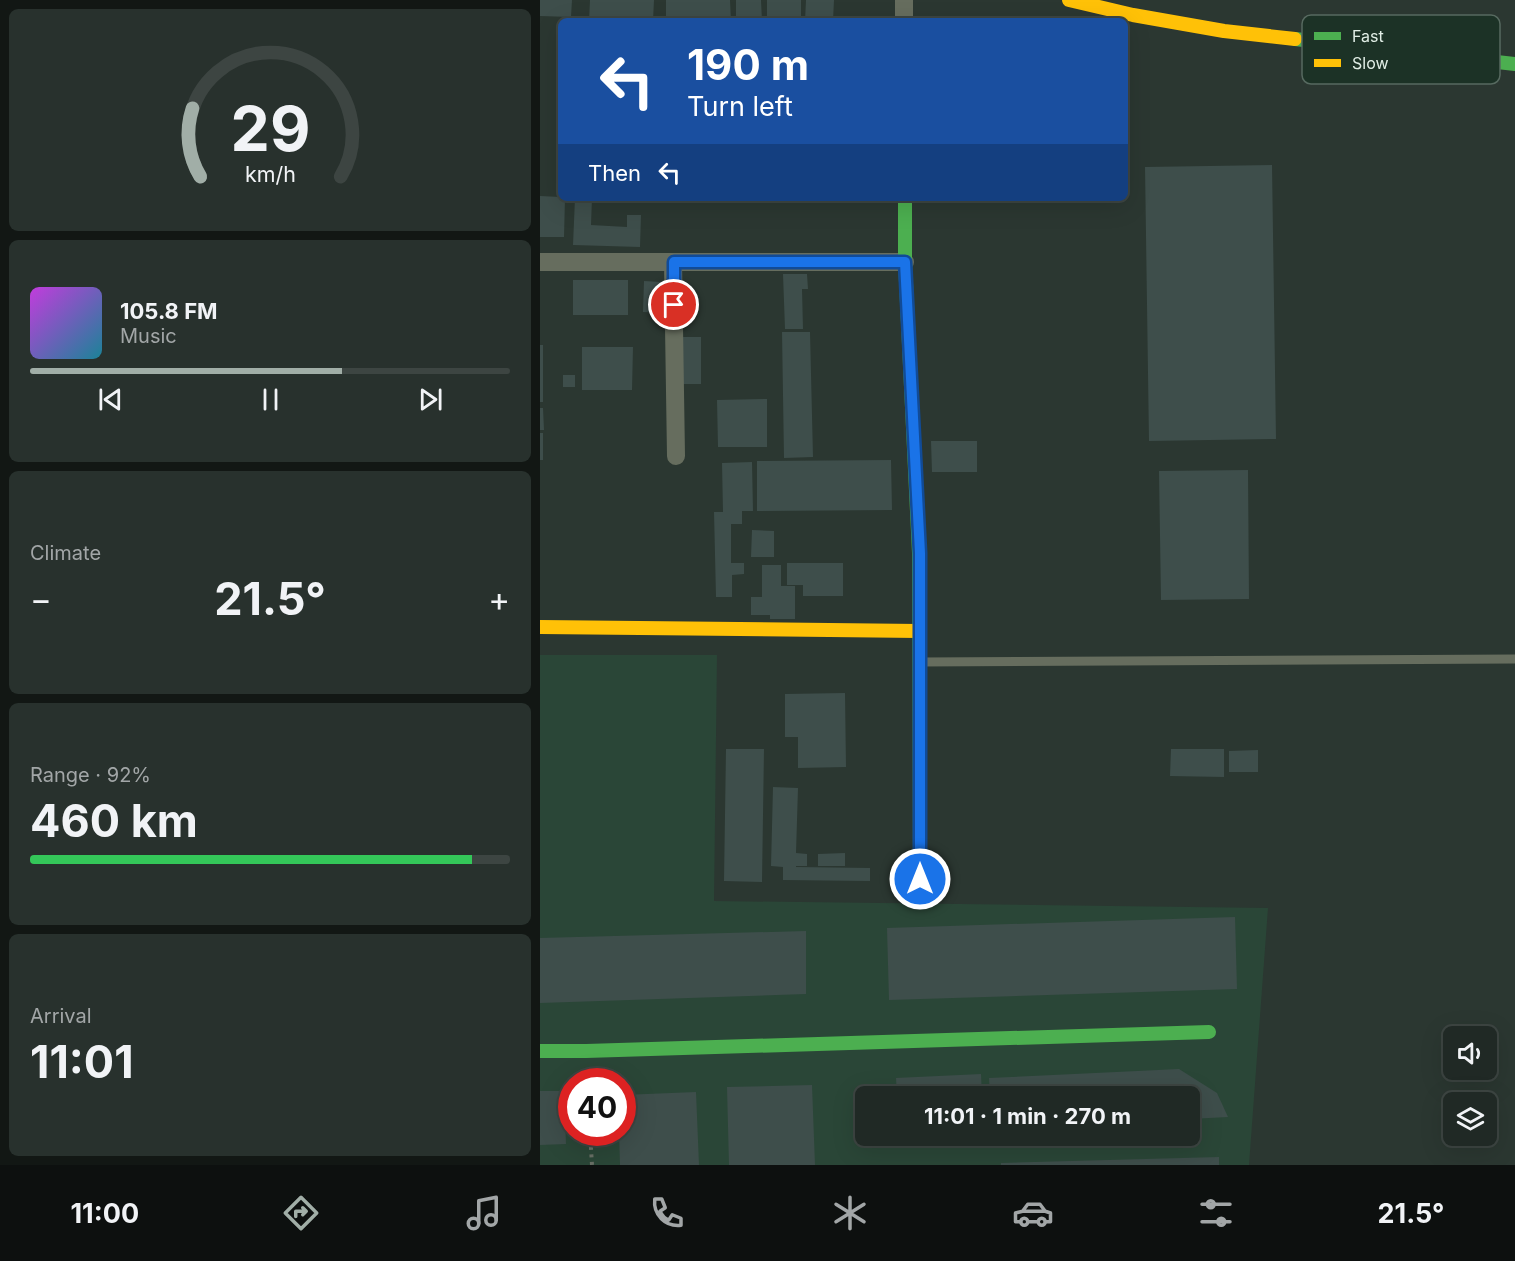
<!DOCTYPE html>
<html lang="en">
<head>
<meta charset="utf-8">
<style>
	:root { --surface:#202925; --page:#28312d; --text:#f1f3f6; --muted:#a2a6a7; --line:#3d4542; --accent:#a1aea7 }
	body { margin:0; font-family:Inter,sans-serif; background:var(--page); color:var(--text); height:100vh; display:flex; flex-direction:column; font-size:22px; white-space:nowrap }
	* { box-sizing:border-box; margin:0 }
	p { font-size:20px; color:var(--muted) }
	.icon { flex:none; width:33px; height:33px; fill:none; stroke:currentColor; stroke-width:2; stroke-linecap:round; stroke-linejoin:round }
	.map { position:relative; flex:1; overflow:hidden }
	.side { display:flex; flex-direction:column; gap:9px; padding:9px; background:#121714; width:540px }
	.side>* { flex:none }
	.banner { position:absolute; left:18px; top:18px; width:570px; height:183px; border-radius:9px; box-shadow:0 6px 24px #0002,0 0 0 2px var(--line); background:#1a4fa0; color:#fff; overflow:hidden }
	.fabs { position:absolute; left:903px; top:1026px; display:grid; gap:12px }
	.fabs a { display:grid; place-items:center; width:54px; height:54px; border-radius:9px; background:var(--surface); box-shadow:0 6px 24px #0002,0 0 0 2px var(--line); font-size:30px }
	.speed { position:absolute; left:18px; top:1068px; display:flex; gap:12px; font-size:30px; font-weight:700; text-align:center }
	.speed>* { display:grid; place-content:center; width:78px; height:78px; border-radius:50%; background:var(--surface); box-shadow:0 6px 24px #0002,0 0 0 2px var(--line); line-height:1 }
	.speed .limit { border:9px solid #d22; background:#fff; color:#111 }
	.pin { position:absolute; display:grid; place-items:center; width:51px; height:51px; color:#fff; margin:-26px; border:3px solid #fff; border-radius:50%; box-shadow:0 2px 6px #0007 }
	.me { position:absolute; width:66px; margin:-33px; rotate:0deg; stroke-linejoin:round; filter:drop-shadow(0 0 4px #0008) }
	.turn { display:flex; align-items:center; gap:21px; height:126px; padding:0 30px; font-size:27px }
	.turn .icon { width:78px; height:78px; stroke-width:2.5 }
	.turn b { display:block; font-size:42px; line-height:51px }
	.then { display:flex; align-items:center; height:57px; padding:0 30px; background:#0003; gap:12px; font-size:22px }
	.big { font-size:45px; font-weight:700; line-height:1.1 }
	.side .widget { flex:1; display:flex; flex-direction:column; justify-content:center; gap:9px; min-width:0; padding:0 21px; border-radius:9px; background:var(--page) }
	.side .dial { align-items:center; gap:0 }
	.dial svg { height:156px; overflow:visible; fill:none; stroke:var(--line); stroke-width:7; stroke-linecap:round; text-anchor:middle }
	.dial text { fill:var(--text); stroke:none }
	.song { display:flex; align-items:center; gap:18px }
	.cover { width:72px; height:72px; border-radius:9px; background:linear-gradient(135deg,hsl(290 70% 55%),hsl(190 70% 35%)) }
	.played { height:6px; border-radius:3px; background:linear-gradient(90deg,var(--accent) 65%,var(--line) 65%) }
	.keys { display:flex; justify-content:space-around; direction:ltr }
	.heat { display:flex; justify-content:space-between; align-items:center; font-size:33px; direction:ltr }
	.charge { height:9px; border-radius:4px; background:linear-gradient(90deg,#34c759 92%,var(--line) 0) }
	.trip { position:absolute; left:315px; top:1086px; width:345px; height:60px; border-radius:9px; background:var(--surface); box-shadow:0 6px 24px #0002,0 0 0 2px var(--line); font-weight:700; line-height:60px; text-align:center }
	.dock { display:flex; height:96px; justify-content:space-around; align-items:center; background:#0d100f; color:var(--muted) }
	.dock .icon { width:42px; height:42px }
	.dock .selected { color:var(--accent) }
	.dock b { font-size:27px; color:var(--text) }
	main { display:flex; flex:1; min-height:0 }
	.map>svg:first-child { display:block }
	.built { fill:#2a4637; fill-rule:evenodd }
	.building { fill:#3e4e4b }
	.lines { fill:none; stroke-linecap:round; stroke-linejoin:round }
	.path { stroke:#686f65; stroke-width:4; stroke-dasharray:3 4.5; stroke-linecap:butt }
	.lane { stroke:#666d5e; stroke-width:9 }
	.street { stroke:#666d5e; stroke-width:18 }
	.fast { stroke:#4caf50; stroke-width:14 }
	.slow { stroke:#ffc107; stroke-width:14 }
	.route-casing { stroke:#114b97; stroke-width:15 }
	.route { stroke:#1a73e8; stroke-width:10 }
	.key { fill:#1c3226; stroke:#576a60; stroke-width:1.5 }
	.key-label { font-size:16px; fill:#e1eee6 }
</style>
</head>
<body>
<main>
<section class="side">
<div class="widget dial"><svg viewBox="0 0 100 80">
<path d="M14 69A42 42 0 1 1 86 69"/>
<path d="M14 69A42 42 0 0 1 10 34" stroke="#a1aea7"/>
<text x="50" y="56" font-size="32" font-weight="700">29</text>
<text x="50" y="72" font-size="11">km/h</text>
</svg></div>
<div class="widget">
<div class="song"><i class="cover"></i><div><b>105.8 FM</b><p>Music</p></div></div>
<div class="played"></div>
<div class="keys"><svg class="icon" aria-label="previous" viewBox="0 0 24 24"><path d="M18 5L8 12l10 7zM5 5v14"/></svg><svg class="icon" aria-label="pause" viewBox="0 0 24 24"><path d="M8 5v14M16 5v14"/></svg><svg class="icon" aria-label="next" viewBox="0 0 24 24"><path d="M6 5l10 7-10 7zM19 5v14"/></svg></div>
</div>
<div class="widget"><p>Climate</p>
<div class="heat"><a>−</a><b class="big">21.5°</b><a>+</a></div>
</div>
<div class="widget"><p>Range · 92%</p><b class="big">460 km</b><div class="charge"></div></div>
<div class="widget"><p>Arrival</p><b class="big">11:01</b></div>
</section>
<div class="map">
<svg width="975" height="1165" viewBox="0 0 975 1165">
	<rect width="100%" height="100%" fill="#2b3731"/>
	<!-- built -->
	<path class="built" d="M 0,655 L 177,655 L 174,901 L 728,908 L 709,1165 L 0,1165 ZM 32,1082 L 82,1082 L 82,1132 L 32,1132 ZM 326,1096 L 650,1096 L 650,1136 L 326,1136 Z"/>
	<!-- building -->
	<path class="building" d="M 0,0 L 32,0 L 31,17 L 0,16 Z
		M 50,0 L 114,0 L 113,21 L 49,21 Z
		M 126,0 L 190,0 L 191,21 L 126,21 Z
		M 196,0 L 221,0 L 222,21 L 196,21 Z
		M 227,0 L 261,0 L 261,21 L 227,21 Z
		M 266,0 L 294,0 L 293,21 L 265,21 Z
		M 389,17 L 390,21 L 368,21 L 367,18 Z
		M 732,165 L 736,439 L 609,441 L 605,167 Z
		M 0,196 L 21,197 L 21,198 L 25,198 L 24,237 L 0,237 Z
		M 35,198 L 52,198 L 51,225 L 87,227 L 87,215 L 101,215 L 100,247 L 33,245 Z
		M 243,274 L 267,274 L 268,289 L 262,289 L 263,329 L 245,329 Z
		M 33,280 L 88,280 L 88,315 L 33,315 Z
		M 104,281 L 121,282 L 120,313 L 103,312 Z
		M 242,332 L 270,332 L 273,457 L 244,458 Z
		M 142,337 L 161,337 L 161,384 L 143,384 Z
		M 0,345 L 3,345 L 3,402 L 0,402 Z
		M 42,347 L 93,347 L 92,390 L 42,390 Z
		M 23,375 L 35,375 L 35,387 L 23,387 Z
		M 227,399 L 227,447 L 178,447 L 177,400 Z
		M 0,408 L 3,408 L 4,430 L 0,430 Z
		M 0,433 L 3,433 L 3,460 L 0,460 Z
		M 391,441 L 437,441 L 437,472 L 392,472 Z
		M 351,460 L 352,510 L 217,511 L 217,461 Z
		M 212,462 L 213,511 L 202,511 L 202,524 L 191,524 L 191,563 L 204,563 L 204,574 L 192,575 L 192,597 L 176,597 L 174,512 L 183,512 L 182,463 Z
		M 708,470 L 709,599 L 621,600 L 619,471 Z
		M 212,530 L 234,531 L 234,557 L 211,557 Z
		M 247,563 L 303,563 L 303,596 L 263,596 L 263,585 L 247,585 Z
		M 222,565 L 241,565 L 241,586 L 255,586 L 255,619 L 230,619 L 230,615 L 211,615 L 211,597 L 222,597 Z
		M 305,693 L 306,767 L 258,768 L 258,737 L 245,737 L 245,694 Z
		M 186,749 L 224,749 L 222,882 L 184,881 Z
		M 631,749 L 684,749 L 684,777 L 630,776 Z
		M 718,750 L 718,772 L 689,772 L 689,751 Z
		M 233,787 L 258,788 L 256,853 L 267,854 L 267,866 L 256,866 L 256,867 L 330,868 L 330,881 L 243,880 L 243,867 L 231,866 Z
		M 305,853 L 305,866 L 278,866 L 278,854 Z
		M 695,917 L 697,989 L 349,1000 L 347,928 Z
		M 266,931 L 266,994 L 0,1003 L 0,938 Z
		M 639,1069 L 677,1093 L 688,1117 L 650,1119 L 650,1096 L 450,1096 L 449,1078 Z
		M 441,1074 L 442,1096 L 357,1096 L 356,1078 Z
		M 272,1085 L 275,1165 L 189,1165 L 187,1087 Z
		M 0,1091 L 24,1091 L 26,1144 L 0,1145 Z
		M 156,1092 L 159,1165 L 80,1165 L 79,1132 L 82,1132 L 82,1095 Z
		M 679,1157 L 679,1165 L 461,1165 L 461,1163 Z"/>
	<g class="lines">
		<!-- path -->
		<path class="path" d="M 47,1073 L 48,1082
			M 50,1132 L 52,1165"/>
		<!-- lane -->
		<path class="lane" d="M 380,662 L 975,659"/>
		<!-- street -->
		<path class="street" d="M 364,0 L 364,21
			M 0,262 L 365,262
			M 133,262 L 136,456"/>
		<!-- fast -->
		<path class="fast" d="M 755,39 L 975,64
			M 365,198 L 365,262 L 379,553 L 380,879
			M 0,1051 L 46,1051 L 669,1032"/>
		<!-- slow -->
		<path class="slow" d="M 529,0 L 593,15 L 684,31 L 755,39
			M 0,627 L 379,631"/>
	</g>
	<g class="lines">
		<defs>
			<path id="route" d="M 134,305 L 134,262 L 365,262 L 380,553 L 380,879"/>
		</defs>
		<!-- route casing -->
		<use href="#route" class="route-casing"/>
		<!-- route -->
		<use href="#route" class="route"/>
	</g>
	<!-- legend -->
	<rect x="762" y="15" width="198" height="69" rx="9" class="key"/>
	<rect x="774" y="32" width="27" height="8" fill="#4caf50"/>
	<rect x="774" y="59" width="27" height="8" fill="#ffc107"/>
	<g class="key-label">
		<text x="812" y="42">Fast</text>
		<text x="812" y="69">Slow</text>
	</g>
</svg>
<div class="fabs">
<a><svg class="icon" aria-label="sound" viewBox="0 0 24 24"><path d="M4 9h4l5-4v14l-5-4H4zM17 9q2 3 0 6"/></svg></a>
<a><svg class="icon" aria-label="layers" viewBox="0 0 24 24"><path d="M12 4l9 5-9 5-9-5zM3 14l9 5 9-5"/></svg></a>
</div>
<div class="speed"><div class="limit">40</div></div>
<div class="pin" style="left:134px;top:305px;background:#d93025"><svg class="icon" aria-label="arrive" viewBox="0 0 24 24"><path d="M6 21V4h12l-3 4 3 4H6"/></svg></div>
<svg class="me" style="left:380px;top:879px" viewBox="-20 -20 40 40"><circle r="17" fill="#1a73e8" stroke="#fff" stroke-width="3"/><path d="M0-11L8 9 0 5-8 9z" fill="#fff"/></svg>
<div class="trip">11:01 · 1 min · 270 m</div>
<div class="banner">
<div class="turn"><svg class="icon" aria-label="left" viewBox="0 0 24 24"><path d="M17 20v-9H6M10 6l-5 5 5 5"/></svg><div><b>190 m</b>Turn left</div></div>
<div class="then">Then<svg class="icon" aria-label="left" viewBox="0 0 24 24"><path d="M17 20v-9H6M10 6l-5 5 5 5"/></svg></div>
</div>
</div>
</main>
<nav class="dock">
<b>11:00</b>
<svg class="icon selected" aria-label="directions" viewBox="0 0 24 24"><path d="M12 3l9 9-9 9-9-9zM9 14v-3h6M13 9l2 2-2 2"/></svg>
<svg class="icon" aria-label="music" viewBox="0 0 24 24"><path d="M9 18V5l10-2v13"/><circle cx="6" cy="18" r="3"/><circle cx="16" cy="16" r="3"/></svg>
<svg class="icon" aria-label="phone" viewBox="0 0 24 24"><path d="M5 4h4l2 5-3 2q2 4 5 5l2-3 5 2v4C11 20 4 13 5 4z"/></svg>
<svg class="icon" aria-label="climate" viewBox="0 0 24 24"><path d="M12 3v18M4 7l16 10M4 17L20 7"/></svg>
<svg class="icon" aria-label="car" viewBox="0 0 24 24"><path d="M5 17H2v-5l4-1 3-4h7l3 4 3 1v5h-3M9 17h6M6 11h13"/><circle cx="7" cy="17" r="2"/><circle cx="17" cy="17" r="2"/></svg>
<svg class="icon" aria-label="filters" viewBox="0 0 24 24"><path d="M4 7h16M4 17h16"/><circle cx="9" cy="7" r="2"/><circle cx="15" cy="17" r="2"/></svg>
<b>21.5°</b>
</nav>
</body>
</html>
